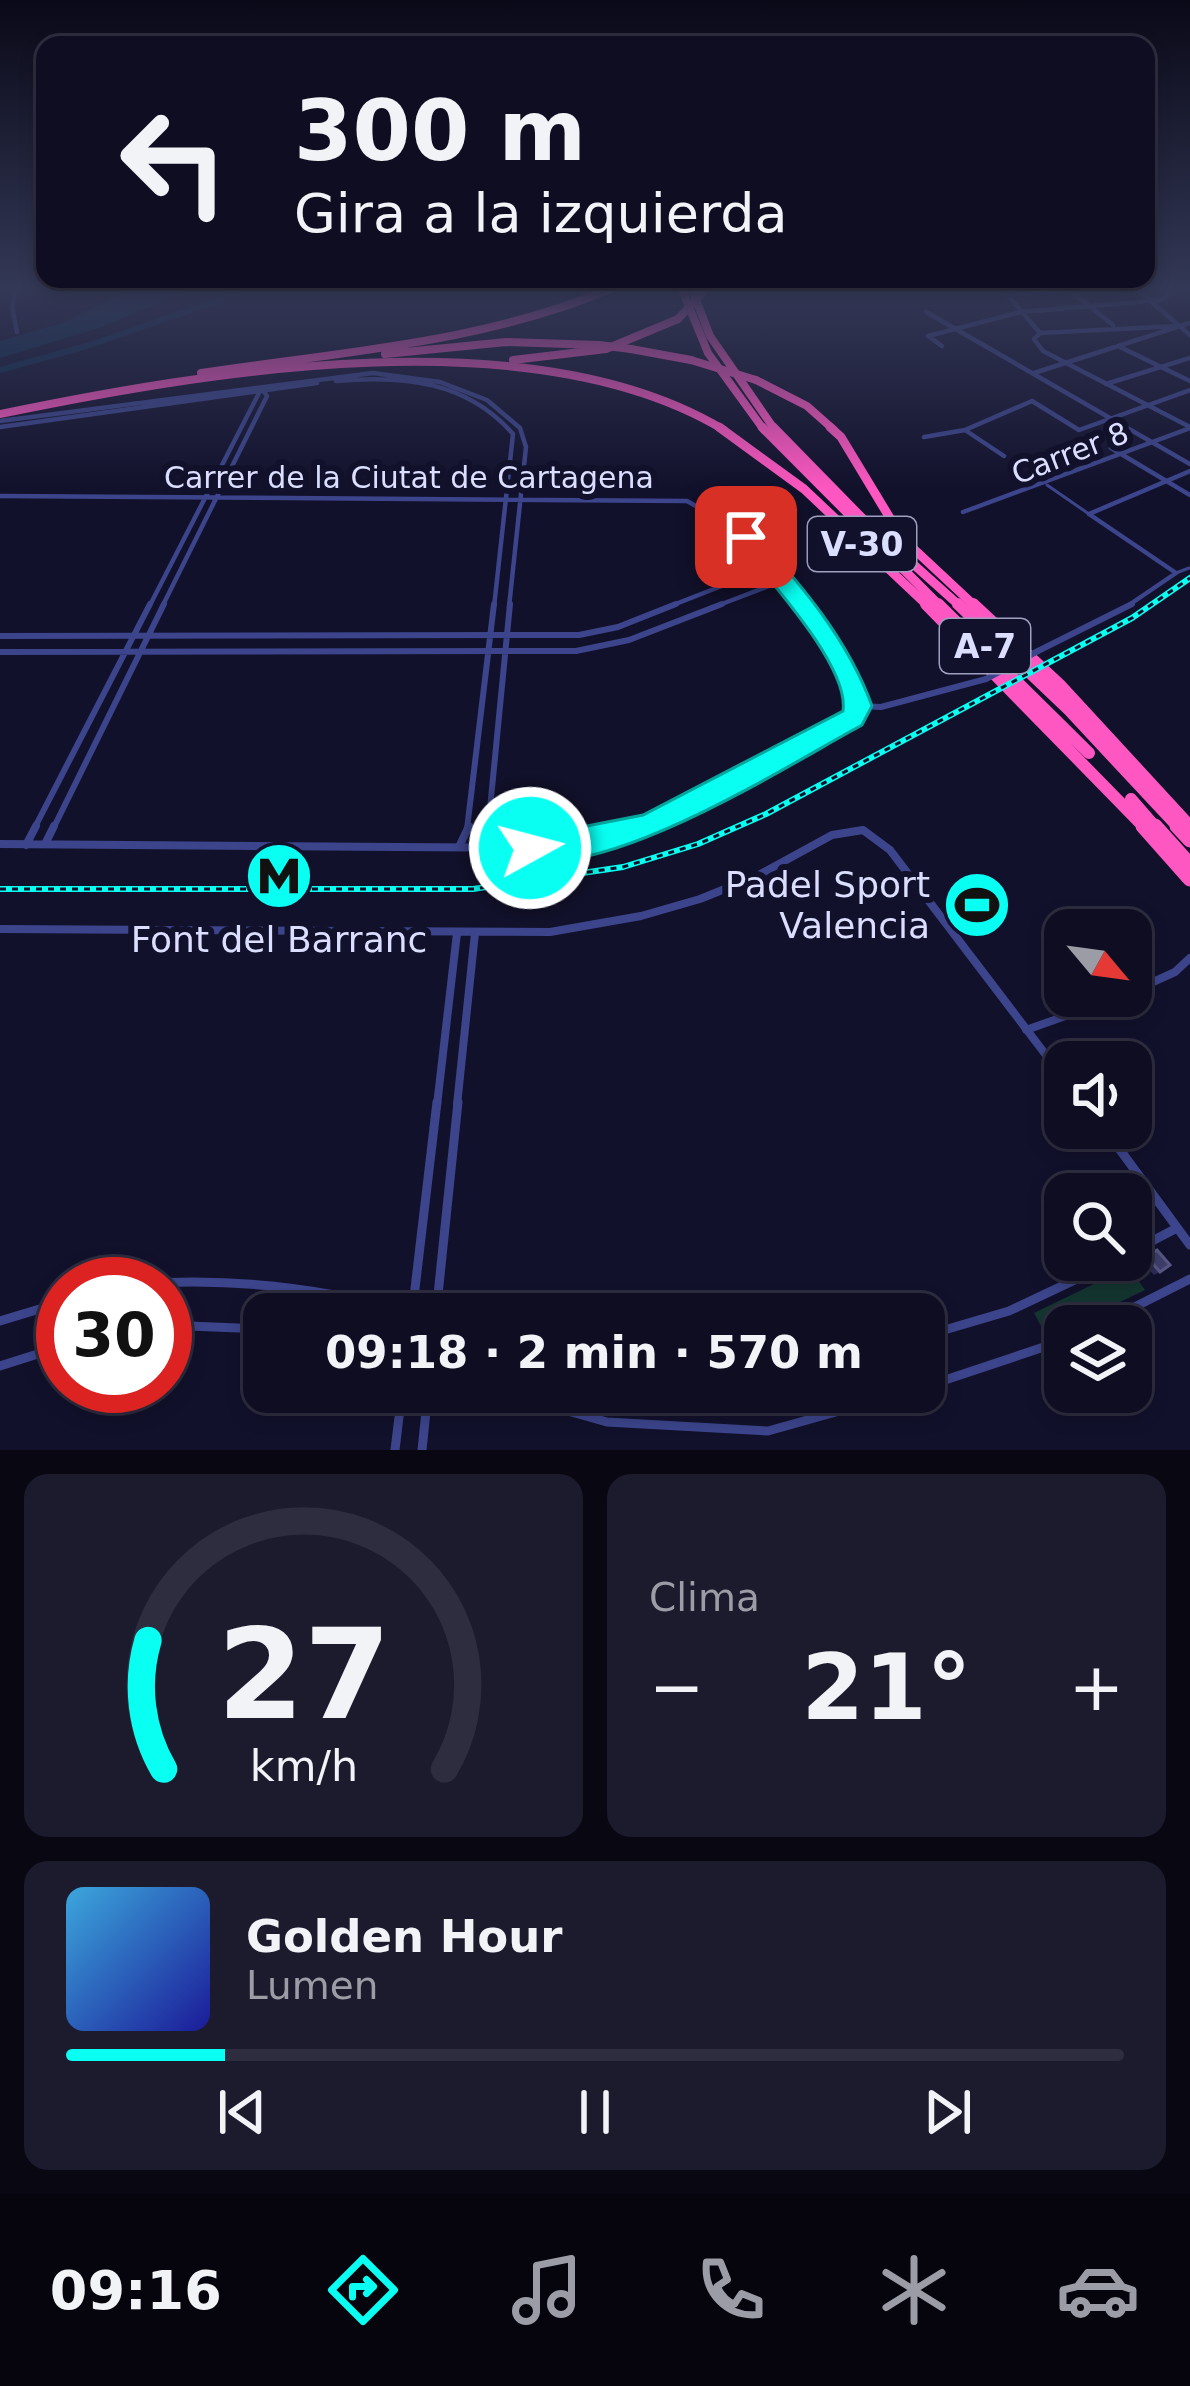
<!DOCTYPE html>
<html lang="es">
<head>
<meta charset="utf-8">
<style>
  :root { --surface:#0e0d21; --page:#1c1b2e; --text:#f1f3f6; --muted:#9b9ca5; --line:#2e2d3f; --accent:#08fff2 }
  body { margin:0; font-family:"DejaVu Sans",sans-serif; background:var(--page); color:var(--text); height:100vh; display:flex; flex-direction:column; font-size:45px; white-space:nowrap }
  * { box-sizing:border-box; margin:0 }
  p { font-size:39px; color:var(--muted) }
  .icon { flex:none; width:66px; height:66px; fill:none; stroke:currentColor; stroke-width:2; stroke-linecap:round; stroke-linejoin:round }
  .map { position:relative; height:1450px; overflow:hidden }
  .sheet { display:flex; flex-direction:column; gap:24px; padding:24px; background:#080712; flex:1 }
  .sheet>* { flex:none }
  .banner { position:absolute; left:36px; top:36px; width:1119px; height:252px; border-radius:24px; box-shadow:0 6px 18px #0003,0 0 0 3px var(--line); background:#0e0d21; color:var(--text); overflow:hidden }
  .needle { width:78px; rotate:119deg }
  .tools { position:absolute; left:1044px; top:909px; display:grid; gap:24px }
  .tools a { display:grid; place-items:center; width:108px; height:108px; border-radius:24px; background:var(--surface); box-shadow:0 6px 18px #0003,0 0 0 3px var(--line); font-size:60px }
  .speed { position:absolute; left:36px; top:1257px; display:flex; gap:24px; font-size:60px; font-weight:700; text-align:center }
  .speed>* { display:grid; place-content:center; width:156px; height:156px; border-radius:50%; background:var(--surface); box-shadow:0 6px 18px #0003,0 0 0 3px var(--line); line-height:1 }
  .speed .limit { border:18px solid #d22; background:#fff; color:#111 }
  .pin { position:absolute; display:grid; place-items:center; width:102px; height:102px; color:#fff; margin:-51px; border-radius:24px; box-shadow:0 6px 18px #0006 }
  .me { position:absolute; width:132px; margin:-66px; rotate:83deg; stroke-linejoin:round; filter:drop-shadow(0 0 9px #0008) }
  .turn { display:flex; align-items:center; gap:42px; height:252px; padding:0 60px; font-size:54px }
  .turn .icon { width:156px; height:156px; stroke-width:2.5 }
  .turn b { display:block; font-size:84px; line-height:102px }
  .big { font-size:90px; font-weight:700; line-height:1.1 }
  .sheet .widget { flex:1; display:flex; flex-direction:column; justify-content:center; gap:18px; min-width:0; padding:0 42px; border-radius:24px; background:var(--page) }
  .sheet .dial { align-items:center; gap:0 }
  .dial svg { height:312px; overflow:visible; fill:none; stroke:var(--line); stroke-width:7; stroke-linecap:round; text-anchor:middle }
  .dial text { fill:var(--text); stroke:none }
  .song { display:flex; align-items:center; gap:36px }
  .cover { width:144px; height:144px; border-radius:18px; background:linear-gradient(135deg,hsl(200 70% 55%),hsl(240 70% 35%)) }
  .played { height:12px; border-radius:6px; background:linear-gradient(90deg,var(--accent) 15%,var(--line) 15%) }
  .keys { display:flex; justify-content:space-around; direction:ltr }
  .heat { display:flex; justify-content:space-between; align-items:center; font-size:66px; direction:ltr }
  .sheet .tiles { flex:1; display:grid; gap:24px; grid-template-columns:1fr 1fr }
  .widget:last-child { grid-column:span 2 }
  .trip { position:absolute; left:243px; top:1293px; width:702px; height:120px; border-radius:24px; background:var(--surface); box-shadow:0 6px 18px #0003,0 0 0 3px var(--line); font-weight:700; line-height:120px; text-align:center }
  .menu { display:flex; height:192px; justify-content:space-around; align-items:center; background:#06050d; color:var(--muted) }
  .menu .icon { width:84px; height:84px }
  .menu .active { color:var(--accent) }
  .menu b { font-size:54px; color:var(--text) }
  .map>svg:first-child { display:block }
  .green { fill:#143630 }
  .water { fill:#0a2c4c }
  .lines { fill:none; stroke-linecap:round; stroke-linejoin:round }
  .canal { stroke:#0a2c4c; stroke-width:6 }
  .pedestrian { stroke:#3c458c; stroke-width:3 }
  .minor-far3 { stroke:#3c458c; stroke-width:4.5 }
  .minor-far2 { stroke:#3c458c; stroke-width:6 }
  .minor-far1 { stroke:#3c458c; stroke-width:8 }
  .minor { stroke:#3c458c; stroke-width:9 }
  .motorway-far3 { stroke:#ff57c1; stroke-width:8 }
  .motorway-far2 { stroke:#ff57c1; stroke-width:9 }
  .motorway-far1 { stroke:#ff57c1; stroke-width:12 }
  .motorway { stroke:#ff57c1; stroke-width:15 }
  .rail-casing { stroke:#08fff2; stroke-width:6 }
  .rail { stroke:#12112c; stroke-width:3; stroke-dasharray:6; stroke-linecap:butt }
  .minor-bridge { stroke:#3c458c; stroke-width:6 }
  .motorway-bridge { stroke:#ff57c1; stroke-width:8 }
  .wall { fill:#2c2b5a }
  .building { fill:#3f3e6c; stroke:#585783; stroke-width:3 }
  .route { fill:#08fff2; stroke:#05a69d; stroke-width:3 }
  .labels { text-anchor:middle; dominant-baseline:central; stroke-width:12; stroke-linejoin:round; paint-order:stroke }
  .far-street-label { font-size:30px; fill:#dcdeff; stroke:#12112c }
  .shield { fill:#12112c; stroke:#9fa0c0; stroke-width:3 }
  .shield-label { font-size:33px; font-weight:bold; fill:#dcdeff }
  .poi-label { font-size:36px; fill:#dcdeff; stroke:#12112c; text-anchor:end }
</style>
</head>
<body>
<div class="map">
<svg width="1190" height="1450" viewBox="0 0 1190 1450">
  <rect width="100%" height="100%" fill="#12112c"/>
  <path class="green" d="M1129,1267L1145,1290L1047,1337L1034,1313Z"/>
  <path class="water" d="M134,287H195L99,328L0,358V341L66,322Z"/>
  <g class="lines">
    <path class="canal" d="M0,370L87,346L217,301L241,287"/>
    <path class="pedestrian" d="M1047,485L1089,514
      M1176,573L1189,568"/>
    <path class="minor-far3" d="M16,287L12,307L17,332
      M1001,287L1040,333L1034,339L1043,351L1190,427
      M1134,287L1190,335
      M1072,292L1113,325
      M1008,295L1109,287
      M926,312L1190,464
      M1040,333L1179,326
      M942,346L928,336L1021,312L1160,300L1182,287
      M1118,346L1190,381
      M1034,373L1190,323
      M336,381C403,375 467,381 513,434L494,607
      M1106,384L1190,358
      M0,421L373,373L440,382L487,400L520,428L526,447L509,607
      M0,427L317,383
      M965,430L1004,456
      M924,437L965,430L1032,401L1079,430L1190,390
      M1111,448L1190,495
      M0,496L687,501L743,533L808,607
      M963,512L1190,428
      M1089,514L1190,471
      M1089,514L1176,573L1126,607
      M149,607L259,393
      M162,607L267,396L262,389
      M668,607L775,565
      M714,607L787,579"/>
    <path class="minor-far2" d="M806,604L832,646L859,706
      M0,636L579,635L618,627L676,604
      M1038,651L1132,604
      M0,652L576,651L629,640L722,604
      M859,706L881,707L986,679
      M34,829L150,604
      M53,829L164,604
      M467,829L494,604
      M488,829L510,604
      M636,829L838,728L859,706"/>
    <path class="minor-far1" d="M487,826L491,848
      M0,844L530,848L580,843L648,826
      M45,844L54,826
      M26,845L36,826
      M459,847L469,826
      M0,929L550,932L641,916L700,899L757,876L832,835L863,830L890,850L1065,1080
      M1131,992L1175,972L1190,958
      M1026,1030L1122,996
      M437,1105L457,933
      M457,1105L475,933"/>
    <path class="minor" d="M1104,1128L1190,1245
      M1131,1252L1177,1228
      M139,1284C235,1277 325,1288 417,1314
      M412,1314L437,1102
      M436,1314L458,1102
      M0,1321L63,1302
      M165,1325L264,1329
      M1097,1326L1190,1279
      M924,1336L1009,1311L1117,1260
      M0,1366L63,1346
      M924,1387L1065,1340
      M501,1392L607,1422L768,1431L907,1392
      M395,1450L402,1392
      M422,1450L428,1392"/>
    <path class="motorway-far3" d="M681,287L708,353L764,430
      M691,287L710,336L775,430
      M631,349L691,360
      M385,354L506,342L599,345
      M513,360L606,349L678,319
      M201,373C340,352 485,343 615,287
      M756,380L807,406L834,430
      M0,414C209,371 533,315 724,430"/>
    <path class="motorway-far2" d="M719,427L804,489L929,607
      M762,427L941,607
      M773,427L864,520L961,607
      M830,427L841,437L902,538L976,607"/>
    <path class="motorway-far1" d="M926,604L1146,829
      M938,604L1089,753
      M958,604L1069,710L1180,829
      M973,604L1061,686L1190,826
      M1131,799L1157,829"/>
    <path class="motorway" d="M1143,826L1190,879
      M1155,826L1190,865
      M1177,826L1190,840"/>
    <defs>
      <path id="rail" d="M0,889H473L623,867L698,844L766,814L1132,618L1190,578"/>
    </defs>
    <use href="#rail" class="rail-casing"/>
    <use href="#rail" class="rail"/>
    <path class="minor-bridge" d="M986,679L1038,651"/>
    <path class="motorway-bridge" d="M678,319L705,290
      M599,345L631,349
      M691,360L756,380"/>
  </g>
  <path class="wall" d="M1157,1250L1160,1272L1154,1275L1141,1260Z"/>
  <path class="building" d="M1157,1250L1170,1265L1160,1272L1147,1257Z"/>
  <linearGradient id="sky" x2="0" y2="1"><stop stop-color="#0a0918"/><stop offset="0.59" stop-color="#333856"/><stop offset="1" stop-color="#333856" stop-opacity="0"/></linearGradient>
  <rect width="1190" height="490" fill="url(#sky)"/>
  <path class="route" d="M746,530L754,532C801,585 848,639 872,706L862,725C788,765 601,885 520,857L515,848L520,839L643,815L843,711C850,665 763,574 735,537Z"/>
  <defs>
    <symbol id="metro-disc" viewBox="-11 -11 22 22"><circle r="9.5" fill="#08fff2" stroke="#12112c"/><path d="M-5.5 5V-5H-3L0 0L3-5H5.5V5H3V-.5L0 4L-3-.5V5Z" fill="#111"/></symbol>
    <symbol id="stadium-disc" viewBox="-11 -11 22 22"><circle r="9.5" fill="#08fff2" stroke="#12112c"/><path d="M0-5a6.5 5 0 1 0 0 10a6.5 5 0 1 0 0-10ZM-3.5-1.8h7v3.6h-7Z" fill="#111"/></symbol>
  </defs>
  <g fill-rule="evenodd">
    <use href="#metro-disc" x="241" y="838" width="76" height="76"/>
    <use href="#stadium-disc" x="939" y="867" width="76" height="76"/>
  </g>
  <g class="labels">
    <g class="far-street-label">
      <text transform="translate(1070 453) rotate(-21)">Carrer 8</text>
      <text x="409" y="477">Carrer de la Ciutat de Cartagena</text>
    </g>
    <g class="shield">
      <rect x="808" y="517" width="108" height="54" rx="9"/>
      <rect x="940" y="619" width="90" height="54" rx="9"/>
    </g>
    <g class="shield-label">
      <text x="862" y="544">V-30</text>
      <text x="985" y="646">A-7</text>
    </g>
    <g class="poi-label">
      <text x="930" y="884">Padel Sport<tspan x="930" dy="41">Valencia</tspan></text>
      <text x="279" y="939" text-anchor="middle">Font del Barranc</text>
    </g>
  </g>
</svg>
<div class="tools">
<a><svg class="needle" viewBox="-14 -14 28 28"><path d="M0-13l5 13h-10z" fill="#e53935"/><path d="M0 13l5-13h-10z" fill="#9b9ca5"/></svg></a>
<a><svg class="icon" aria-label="sound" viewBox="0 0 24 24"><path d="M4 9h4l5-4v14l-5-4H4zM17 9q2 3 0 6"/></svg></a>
<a><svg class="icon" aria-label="search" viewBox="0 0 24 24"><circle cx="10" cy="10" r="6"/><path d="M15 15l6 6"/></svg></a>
<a><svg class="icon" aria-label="layers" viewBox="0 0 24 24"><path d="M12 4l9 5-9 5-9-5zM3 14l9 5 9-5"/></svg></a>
</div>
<div class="speed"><div class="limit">30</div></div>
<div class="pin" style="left:746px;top:537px;background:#d93025"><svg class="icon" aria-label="arrive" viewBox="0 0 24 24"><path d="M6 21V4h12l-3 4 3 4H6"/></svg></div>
<svg class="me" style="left:530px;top:848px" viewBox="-20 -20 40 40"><circle r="17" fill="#08fff2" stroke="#fff" stroke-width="3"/><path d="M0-11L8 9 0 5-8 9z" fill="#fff"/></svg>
<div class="trip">09:18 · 2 min · 570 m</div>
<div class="banner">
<div class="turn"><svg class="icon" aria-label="left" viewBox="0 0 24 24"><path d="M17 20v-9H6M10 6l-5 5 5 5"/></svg><div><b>300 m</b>Gira a la izquierda</div></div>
</div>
</div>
<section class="sheet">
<div class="tiles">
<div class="widget dial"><svg viewBox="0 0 100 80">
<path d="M14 69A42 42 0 1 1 86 69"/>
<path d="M14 69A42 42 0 0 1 10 36" stroke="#08fff2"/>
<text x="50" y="56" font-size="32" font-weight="700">27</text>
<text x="50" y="72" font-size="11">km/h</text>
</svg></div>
<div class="widget"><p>Clima</p>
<div class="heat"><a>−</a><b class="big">21°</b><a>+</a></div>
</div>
<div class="widget">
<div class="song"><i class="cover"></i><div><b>Golden Hour</b><p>Lumen</p></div></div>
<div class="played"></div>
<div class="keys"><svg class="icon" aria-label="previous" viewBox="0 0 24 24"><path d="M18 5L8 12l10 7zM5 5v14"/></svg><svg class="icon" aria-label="pause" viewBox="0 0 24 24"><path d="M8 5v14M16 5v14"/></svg><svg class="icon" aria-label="next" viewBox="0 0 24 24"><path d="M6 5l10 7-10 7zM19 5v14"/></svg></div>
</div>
</div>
</section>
<nav class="menu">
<b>09:16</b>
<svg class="icon active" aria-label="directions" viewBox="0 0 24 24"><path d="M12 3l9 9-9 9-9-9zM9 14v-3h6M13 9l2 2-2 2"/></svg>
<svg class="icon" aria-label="music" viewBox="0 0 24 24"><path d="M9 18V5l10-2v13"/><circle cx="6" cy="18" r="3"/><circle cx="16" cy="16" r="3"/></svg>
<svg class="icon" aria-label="phone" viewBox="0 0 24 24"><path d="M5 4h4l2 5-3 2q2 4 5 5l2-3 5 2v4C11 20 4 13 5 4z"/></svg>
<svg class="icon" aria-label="climate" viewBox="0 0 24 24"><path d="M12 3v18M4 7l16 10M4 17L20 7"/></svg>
<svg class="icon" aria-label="car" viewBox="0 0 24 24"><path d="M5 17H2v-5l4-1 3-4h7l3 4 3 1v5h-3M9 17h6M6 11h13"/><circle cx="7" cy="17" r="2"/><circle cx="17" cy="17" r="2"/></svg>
</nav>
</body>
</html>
